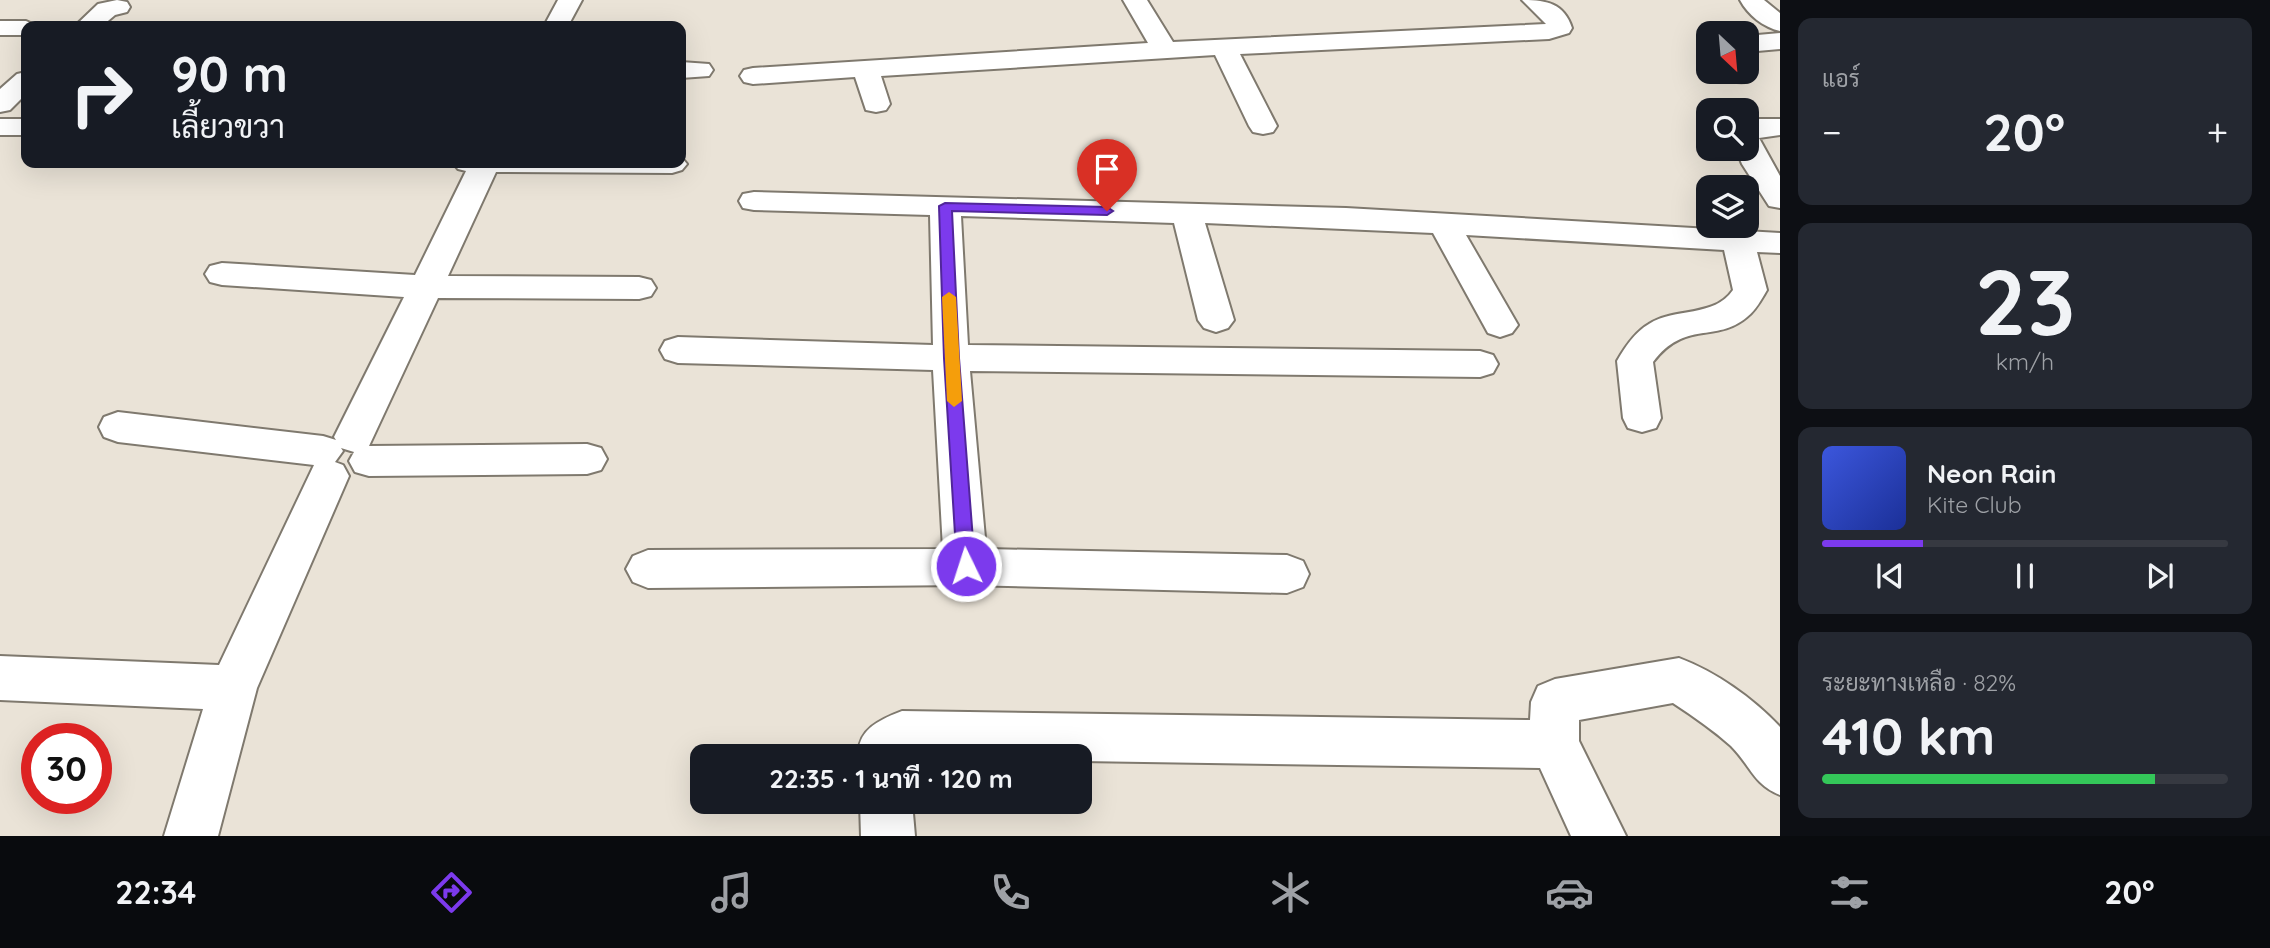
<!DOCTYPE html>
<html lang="th">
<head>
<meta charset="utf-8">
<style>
  :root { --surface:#171b24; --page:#242831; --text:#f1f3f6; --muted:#9ea1a6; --line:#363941; --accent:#7c3aed }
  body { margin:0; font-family:Quicksand,Sarabun,sans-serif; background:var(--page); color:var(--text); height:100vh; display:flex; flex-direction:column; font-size:26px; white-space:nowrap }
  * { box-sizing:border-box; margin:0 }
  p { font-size:23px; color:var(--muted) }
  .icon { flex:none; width:38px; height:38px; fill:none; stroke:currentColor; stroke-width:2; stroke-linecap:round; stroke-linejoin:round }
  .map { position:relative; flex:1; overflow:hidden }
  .side { display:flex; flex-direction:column; gap:18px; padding:18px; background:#0d0f14; width:490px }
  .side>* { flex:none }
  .top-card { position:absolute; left:21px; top:21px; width:665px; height:147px; border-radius:14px; box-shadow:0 7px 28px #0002; background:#171b24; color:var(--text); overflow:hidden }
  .needle { width:46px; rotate:154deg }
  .buttons { position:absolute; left:1696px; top:21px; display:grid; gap:14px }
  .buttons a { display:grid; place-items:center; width:63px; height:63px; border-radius:14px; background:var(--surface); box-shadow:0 7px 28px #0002; font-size:35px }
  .speed { position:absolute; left:21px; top:723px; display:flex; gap:14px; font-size:35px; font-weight:700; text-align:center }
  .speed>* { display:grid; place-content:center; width:91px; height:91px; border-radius:50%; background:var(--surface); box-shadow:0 7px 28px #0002; line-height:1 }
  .speed .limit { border:10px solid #d22; background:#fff; color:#111 }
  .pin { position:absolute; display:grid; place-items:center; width:60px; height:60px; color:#fff; margin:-72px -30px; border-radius:50% 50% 50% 0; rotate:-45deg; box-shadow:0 0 7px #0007 }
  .pin .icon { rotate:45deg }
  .me { position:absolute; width:77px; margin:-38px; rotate:356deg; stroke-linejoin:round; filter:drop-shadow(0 0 5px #0008) }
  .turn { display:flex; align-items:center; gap:24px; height:147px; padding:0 35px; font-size:32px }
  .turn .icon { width:91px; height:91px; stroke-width:2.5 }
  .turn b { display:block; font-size:49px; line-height:60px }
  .big { font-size:52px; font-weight:700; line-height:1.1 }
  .side .widget { flex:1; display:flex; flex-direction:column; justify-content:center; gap:10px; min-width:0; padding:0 24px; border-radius:14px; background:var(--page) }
  .side .dial { align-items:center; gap:0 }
  .dial b { font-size:91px; line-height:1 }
  .song { display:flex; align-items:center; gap:21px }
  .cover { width:84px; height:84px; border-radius:10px; background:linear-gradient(135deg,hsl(230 70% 55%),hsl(230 70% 35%)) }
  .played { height:7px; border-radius:4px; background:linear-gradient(90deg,var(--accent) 25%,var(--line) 25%) }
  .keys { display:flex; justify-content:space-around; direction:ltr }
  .heat { display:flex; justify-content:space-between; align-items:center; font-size:38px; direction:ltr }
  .charge { height:10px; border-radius:5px; background:linear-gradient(90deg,#34c759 82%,var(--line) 0) }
  .trip { position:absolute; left:690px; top:744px; width:402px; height:70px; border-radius:14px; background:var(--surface); box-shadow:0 7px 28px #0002; font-weight:700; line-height:70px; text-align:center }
  .tab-bar { display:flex; height:112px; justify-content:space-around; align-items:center; background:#090b0e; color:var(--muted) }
  .tab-bar .icon { width:49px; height:49px }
  .tab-bar .current { color:var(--accent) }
  .tab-bar b { font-size:32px; color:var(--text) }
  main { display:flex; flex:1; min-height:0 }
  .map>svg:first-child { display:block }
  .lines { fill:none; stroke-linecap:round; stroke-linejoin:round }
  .minor-casing { stroke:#7f796e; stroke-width:4 }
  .minor { fill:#fff; fill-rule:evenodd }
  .route { fill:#7c3aed; stroke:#51269a; stroke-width:2 }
  .slow { fill:#f59e0b }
</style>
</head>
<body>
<main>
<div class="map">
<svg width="1780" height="836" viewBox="0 0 1780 836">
  <rect width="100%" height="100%" fill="#eae3d7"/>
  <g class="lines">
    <defs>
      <path id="minor" d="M117,0L127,2L130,7L127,12L115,15L102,26H75L98,4Z
        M558,0H582L568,26H544Z
        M1123,0H1147L1173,42L1546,24L1522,0C1546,0 1564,3 1572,28L1569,33L1549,39L1240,54L1277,126L1273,132L1263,134L1253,132L1249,126L1215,55L881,76L890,104L886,110L876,112L866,110L855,77L753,84L744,82L740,76L744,70L753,68L1148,43Z
        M1740,0H1764L1780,13V31C1763,27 1748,15 1740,0Z
        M0,21H26L37,26H26V35H0Z
        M1780,33V49L1746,52V36Z
        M681,62L709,64L713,70L709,76L681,78Z
        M1746,67L1754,75L1750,81C1739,84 1730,82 1723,72H1746Z
        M26,72V94L10,110L0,112V89L17,74Z
        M0,119H26V135H0Z
        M1754,119H1780V135L1759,138L1780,176V208L1769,206L1742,164L1736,149H1746V120Z
        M681,157L687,164L682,170L672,173L496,172L448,276L639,277L651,280L656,288L651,296L639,299L438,298L369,446L587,444L601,448L607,459L601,470L587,474L369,476L355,472L349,461L354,452L341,448L343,451L335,462L343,465L349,476L257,688L218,836H164L203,709L0,700V656L219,665L314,465L118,442L104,437L99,427L104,417L118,412L323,436L336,440L334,437L404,297L222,285L210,282L205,274L210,266L222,263L415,275L466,171L458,169L453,163H681Z
        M754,192L1346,208L1780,233V253L1757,252L1767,290C1761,300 1756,310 1747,317C1715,344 1686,319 1653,362L1661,418L1656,428L1642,432L1628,428L1623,418L1617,361C1625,347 1635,332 1649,324C1675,307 1714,318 1733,290L1724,250L1466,235L1518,325L1512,333L1500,337L1488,333L1433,233L1205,223L1234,320L1228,328L1216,332L1204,328L1198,320L1174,223L961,216L968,345L1480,351L1493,355L1498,364L1493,373L1480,377L970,371L986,549L1287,555L1303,561L1309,574L1303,587L1287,593L966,585L648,588L633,582L626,569L633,556L648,550L943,549L933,370L678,363L665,359L660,350L665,341L678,337L933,345L930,215L754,210L743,208L739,201L743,194Z
        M1679,658C1716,672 1753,698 1780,727V795C1753,784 1751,766 1731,746C1713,730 1693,716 1673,703L1579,720V741L1626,836H1571L1540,768L1080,761V756H859C856,730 881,719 902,711L1530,720L1531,702L1538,686L1555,679Z
        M860,802H912L915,836H861Z"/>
    </defs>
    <use href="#minor" class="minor-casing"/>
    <use href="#minor" class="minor"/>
  </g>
  <path class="route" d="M945,203L1107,207L1113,211L1107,215L952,211L959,358L975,566L972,572L966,574L959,572L957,566L944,358L939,206Z"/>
  <path class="slow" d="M949,292L956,297L962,401L954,407L947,401L942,297Z"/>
</svg>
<div class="buttons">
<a><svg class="needle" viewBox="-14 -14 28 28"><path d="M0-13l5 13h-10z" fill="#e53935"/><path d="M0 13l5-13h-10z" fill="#9ea1a6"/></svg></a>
<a><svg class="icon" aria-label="search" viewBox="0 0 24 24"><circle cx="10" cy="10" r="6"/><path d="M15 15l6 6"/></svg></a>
<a><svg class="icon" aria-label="layers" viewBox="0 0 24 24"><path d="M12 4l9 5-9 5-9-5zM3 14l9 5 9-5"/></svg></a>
</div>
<div class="speed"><div class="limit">30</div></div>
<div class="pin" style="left:1107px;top:211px;background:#d93025"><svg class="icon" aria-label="arrive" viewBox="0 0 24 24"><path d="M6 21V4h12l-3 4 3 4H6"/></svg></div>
<svg class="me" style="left:966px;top:566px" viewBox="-20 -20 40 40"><circle r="17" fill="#7c3aed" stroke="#fff" stroke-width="3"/><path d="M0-11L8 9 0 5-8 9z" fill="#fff"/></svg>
<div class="trip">22:35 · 1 นาที · 120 m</div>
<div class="top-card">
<div class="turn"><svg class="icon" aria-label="right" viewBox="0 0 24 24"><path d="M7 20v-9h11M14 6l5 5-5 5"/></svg><div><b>90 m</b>เลี้ยวขวา</div></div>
</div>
</div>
<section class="side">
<div class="widget"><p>แอร์</p>
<div class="heat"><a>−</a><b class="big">20°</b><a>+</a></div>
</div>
<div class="widget dial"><b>23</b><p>km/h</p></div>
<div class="widget">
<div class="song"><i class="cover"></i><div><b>Neon Rain</b><p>Kite Club</p></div></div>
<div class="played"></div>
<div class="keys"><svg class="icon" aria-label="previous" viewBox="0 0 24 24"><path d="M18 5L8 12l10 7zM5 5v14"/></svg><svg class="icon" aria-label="pause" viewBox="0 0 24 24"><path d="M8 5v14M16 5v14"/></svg><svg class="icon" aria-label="next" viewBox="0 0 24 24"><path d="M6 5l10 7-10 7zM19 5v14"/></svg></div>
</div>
<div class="widget"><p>ระยะทางเหลือ · 82%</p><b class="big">410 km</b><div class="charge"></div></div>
</section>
</main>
<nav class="tab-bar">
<b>22:34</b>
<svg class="icon current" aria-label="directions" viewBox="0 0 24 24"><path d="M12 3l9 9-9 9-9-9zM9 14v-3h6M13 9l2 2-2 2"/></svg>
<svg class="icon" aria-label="music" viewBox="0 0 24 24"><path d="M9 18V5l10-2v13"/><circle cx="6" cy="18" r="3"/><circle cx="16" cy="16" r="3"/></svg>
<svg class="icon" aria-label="phone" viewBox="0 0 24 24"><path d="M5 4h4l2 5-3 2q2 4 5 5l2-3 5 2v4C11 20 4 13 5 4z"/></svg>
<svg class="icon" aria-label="climate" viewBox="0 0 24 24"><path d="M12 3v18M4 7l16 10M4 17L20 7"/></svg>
<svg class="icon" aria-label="car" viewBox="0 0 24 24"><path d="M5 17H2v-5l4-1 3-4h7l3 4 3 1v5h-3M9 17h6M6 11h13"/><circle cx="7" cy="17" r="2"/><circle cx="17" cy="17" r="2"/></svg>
<svg class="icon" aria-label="filters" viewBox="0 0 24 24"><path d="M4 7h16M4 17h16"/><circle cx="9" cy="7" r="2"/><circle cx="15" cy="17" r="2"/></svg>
<b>20°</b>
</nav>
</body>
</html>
